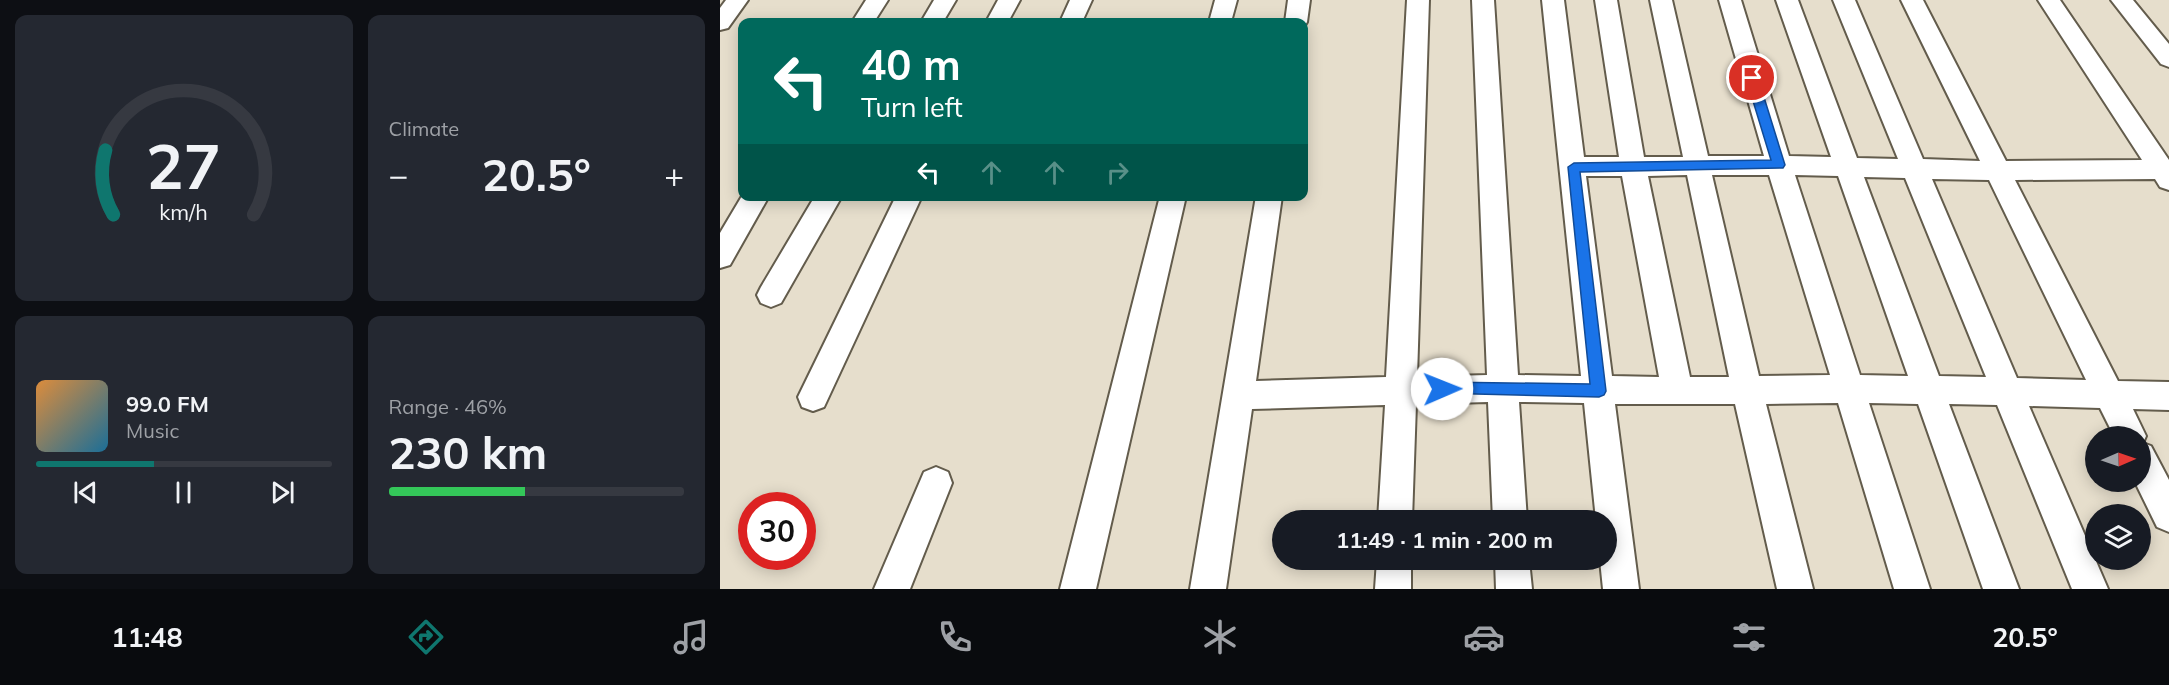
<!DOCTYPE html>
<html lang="en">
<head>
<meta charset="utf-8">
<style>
  :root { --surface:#171b24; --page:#242831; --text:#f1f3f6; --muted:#9ea1a6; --line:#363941; --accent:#0f766e }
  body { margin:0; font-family:Mulish,sans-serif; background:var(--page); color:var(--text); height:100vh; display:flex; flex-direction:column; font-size:22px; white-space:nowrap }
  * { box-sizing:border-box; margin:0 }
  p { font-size:20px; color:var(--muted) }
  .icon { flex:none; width:33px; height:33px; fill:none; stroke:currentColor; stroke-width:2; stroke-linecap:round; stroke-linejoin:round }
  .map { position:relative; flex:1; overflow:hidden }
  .side { display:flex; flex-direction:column; gap:15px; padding:15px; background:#0d0f14; width:720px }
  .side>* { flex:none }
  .hud { position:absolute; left:18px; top:18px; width:570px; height:183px; border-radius:12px; box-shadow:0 3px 15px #0003; background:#00695c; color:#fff; overflow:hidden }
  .needle { width:39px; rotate:88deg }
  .buttons { position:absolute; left:1365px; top:426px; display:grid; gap:12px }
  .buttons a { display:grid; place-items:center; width:66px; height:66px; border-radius:50%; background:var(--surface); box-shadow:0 3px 15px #0003; font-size:30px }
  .speed { position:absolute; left:18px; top:492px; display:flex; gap:12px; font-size:30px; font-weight:700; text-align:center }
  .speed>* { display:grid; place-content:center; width:78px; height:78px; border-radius:50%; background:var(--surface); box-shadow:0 3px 15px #0003; line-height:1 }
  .speed .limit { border:9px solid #d22; background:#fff; color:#111 }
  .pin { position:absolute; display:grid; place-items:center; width:51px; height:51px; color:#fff; margin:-26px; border:3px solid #fff; border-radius:50%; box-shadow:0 2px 6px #0007 }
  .me { position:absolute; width:66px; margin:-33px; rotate:89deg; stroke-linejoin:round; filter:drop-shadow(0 0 4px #0008) }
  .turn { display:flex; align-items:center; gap:21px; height:126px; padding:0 24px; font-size:27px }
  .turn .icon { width:78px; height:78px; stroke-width:2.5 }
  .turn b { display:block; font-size:42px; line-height:51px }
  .lanes { display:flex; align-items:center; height:57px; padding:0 24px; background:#0003; justify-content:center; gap:30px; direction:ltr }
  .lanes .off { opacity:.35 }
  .big { font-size:45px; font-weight:700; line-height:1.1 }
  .side .tile { flex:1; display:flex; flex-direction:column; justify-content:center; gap:9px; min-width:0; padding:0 21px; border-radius:12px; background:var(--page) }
  .side .dial { align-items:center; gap:0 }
  .dial svg { height:156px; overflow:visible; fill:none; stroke:var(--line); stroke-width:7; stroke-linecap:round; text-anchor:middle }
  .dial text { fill:var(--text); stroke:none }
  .song { display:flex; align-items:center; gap:18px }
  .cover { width:72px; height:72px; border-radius:9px; background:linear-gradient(135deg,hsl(30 70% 55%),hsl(200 70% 35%)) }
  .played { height:6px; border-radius:3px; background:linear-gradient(90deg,var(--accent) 40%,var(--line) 40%) }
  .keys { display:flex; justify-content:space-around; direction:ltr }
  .heat { display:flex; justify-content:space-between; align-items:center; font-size:33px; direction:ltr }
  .charge { height:9px; border-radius:4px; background:linear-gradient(90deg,#34c759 46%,var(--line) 0) }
  .side .tiles { flex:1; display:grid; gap:15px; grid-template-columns:repeat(2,1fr) }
  .trip { position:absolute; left:552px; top:510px; width:345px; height:60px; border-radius:30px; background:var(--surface); box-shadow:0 3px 15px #0003; font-weight:700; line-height:60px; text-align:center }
  .tabs { display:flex; height:96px; justify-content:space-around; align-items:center; background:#090b0e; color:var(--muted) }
  .tabs .icon { width:42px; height:42px }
  .tabs .active { color:var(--accent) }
  .tabs b { font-size:27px; color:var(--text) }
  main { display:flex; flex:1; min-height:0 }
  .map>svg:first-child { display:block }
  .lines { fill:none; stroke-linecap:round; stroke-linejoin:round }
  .minor-casing { stroke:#635c4c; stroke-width:4 }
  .minor { fill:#fff; fill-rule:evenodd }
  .route { fill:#1a73e8; stroke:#114b97; stroke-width:1.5 }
</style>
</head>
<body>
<main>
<section class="side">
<div class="tiles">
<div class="tile dial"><svg viewBox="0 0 100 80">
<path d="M14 69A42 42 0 1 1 86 69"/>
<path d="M14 69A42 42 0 0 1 10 36" stroke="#0f766e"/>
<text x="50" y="56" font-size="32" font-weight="700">27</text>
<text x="50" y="72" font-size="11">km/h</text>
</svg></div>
<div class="tile"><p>Climate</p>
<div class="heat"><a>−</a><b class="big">20.5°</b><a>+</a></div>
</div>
<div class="tile">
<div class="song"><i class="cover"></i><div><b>99.0 FM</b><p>Music</p></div></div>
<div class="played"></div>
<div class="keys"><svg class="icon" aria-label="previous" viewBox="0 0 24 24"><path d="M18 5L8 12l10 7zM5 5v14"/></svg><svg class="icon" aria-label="pause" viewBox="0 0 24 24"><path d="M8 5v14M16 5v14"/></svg><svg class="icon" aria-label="next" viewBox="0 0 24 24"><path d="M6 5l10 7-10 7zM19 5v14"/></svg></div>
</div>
<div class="tile"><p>Range · 46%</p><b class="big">230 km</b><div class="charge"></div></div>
</div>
</section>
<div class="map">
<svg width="1449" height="589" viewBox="0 0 1449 589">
  <rect width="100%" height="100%" fill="#e6decc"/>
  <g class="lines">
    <defs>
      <path id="minor" d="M6,0H28L8,28L0,30V8Z
        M146,0H168L154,22H132Z
        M214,0H236L223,22H201Z
        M278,0H300L288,22H266Z
        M350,0H372L362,22H340Z
        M495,0H517L511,22H489Z
        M568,0H590L587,22L584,27V22H565Z
        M687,0H709L697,377L767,375L752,0H774L798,375L861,376L822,0H844L864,157H899L875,0H897L924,157H963L930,0H952L988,156H1044L999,0H1021L1069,156L1111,157L1056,0H1078L1137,158L1178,159L1113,0H1135L1203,159L1260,161L1181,0H1203L1286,161L1422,160L1318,0H1340L1449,160V190L1440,187L1435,179L1295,180L1398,381L1449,382V410L1413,409L1426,436L1423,443L1431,446L1449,480V532L1437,527L1415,482H1420V436H1394L1380,408L1309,406L1388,589H1352L1277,405L1229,404L1299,589H1263L1198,404L1149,403L1210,589H1174L1118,403L1046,404L1093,589H1057L1015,404H895L919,589H883L880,560H886V520H876L864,403L799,402L807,520H773L768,402L696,404L692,520H658L665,405L532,409L506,589H470L536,196H562L536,381L666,377ZM967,175L1009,377H970L928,176ZM992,175H1049L1110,375L1039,376ZM1075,175L1118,176L1188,376L1140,375ZM866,176H902L939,377L892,376ZM1144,177L1185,178L1266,377L1219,376ZM1212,179L1269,180L1366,380L1297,378Z
        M1391,0H1413L1449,44V67L1441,64Z
        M22,196H49L10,265L0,268V233Z
        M95,196H122L61,303L51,307L41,303L37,295L41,287Z
        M176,196H202L104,407L93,411L82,407L78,397Z
        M440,196H466L376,589H340Z
        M216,467L228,472L232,483L190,589H154L204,472Z
        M657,560H691V589H655Z
        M775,560H809L812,589H776Z"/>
    </defs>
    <use href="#minor" class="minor-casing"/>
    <use href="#minor" class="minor"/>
  </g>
  <path class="route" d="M1032,74L1038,78L1065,165L1063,168L860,172L886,391L884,395L879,397L716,393L714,389L716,384L722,382L870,384L848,167L854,163L1051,160L1026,78Z"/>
</svg>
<div class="buttons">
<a><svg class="needle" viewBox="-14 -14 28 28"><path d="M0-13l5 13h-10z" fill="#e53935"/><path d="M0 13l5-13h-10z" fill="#9ea1a6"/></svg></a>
<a><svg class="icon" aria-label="layers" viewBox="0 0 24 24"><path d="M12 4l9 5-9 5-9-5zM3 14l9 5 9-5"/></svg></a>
</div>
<div class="speed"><div class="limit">30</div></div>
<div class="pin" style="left:1032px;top:78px;background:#d93025"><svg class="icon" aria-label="arrive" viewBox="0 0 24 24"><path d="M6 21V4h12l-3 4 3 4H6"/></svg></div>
<svg class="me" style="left:722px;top:389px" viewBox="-20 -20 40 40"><circle r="19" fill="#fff"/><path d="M0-13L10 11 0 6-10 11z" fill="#1a73e8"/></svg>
<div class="trip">11:49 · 1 min · 200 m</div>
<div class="hud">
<div class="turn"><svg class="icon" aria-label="left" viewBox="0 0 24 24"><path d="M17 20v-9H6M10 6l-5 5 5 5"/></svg><div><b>40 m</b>Turn left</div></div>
<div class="lanes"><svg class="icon" aria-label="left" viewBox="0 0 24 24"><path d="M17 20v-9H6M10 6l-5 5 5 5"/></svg><svg class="icon off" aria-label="ahead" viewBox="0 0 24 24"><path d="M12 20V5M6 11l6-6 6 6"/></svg><svg class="icon off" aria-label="ahead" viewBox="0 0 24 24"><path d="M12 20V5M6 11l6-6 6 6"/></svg><svg class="icon off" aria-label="right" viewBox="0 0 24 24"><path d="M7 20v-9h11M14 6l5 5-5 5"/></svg></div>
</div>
</div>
</main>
<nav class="tabs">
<b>11:48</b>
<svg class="icon active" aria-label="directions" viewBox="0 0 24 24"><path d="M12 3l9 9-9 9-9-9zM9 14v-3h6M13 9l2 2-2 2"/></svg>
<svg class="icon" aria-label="music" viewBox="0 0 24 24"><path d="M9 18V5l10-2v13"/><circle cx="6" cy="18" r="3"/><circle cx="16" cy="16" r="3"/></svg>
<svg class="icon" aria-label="phone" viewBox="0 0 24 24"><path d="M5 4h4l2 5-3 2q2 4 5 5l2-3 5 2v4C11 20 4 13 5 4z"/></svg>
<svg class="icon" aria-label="climate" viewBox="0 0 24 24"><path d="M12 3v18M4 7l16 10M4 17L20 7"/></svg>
<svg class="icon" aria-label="car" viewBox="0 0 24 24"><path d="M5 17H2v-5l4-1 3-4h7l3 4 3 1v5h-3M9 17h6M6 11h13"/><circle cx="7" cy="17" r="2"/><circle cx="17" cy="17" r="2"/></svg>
<svg class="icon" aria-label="filters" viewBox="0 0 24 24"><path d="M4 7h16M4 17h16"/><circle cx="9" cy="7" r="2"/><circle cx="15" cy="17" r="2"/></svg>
<b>20.5°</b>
</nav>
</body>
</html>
